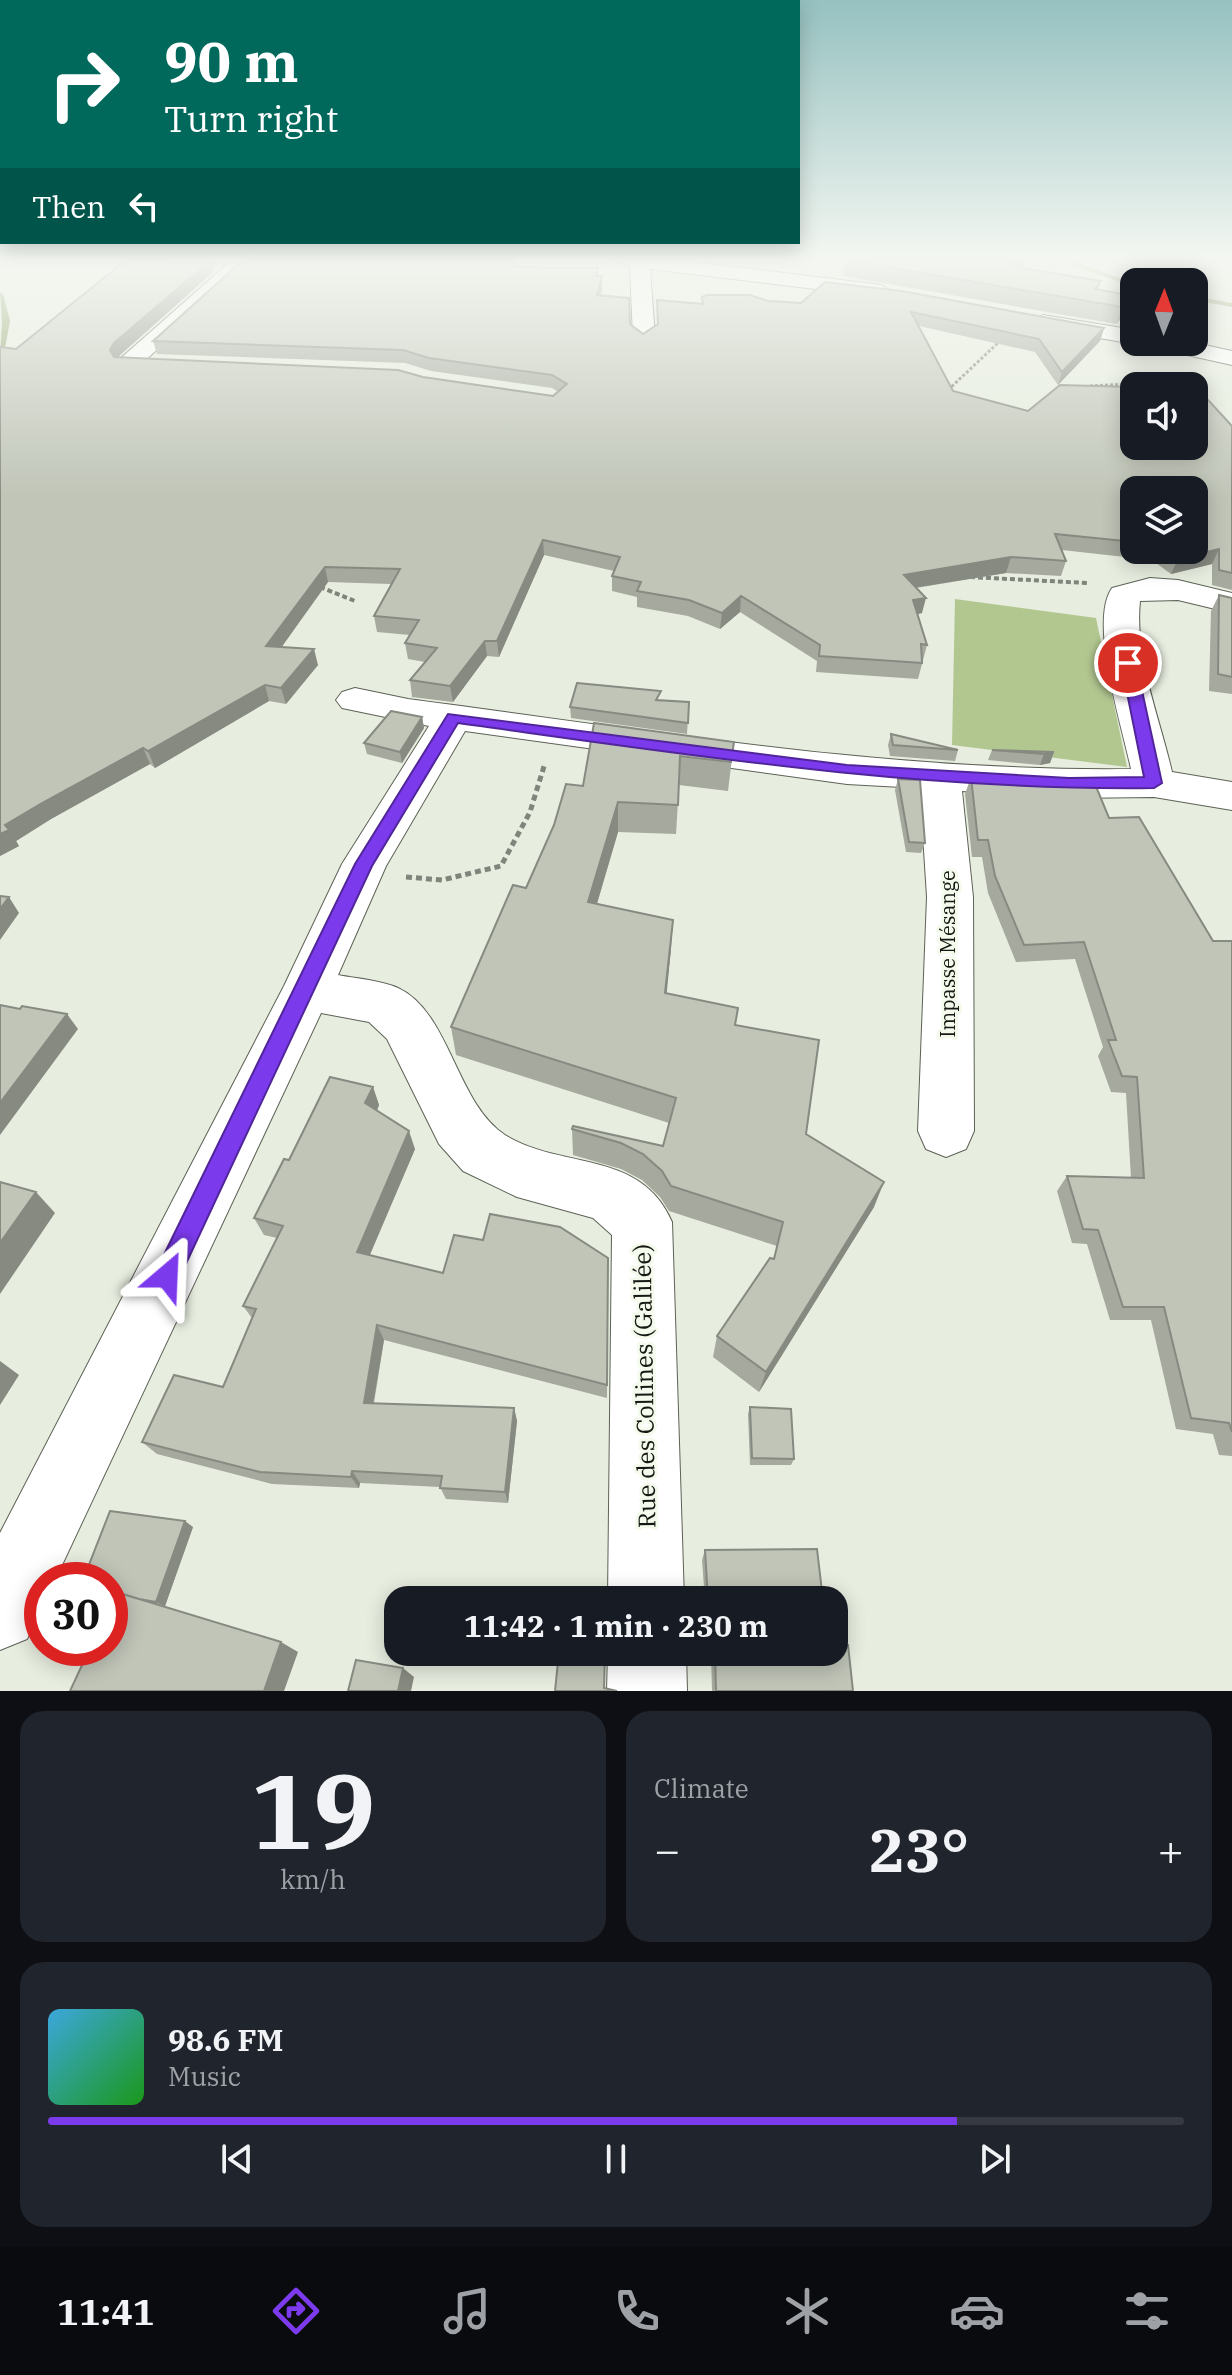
<!DOCTYPE html>
<html lang="en">
<head>
<meta charset="utf-8">
<style>
  :root { --surface:#171b24; --page:#20242c; --text:#f1f3f6; --muted:#9ea1a6; --line:#363941; --accent:#7c3aed }
  body { margin:0; font-family:"IBM Plex Serif",serif; background:var(--page); color:var(--text); height:100vh; display:flex; flex-direction:column; font-size:30px; white-space:nowrap }
  * { box-sizing:border-box; margin:0 }
  p { font-size:26px; color:var(--muted) }
  .icon { flex:none; width:44px; height:44px; fill:none; stroke:currentColor; stroke-width:2; stroke-linecap:round; stroke-linejoin:round }
  .map { position:relative; height:1691px; overflow:hidden }
  .details { display:flex; flex-direction:column; gap:20px; padding:20px; background:#0d0f14; flex:1 }
  .details>* { flex:none }
  .top-card { position:absolute; left:0px; top:0px; width:800px; height:244px; box-shadow:0 4px 20px #0003; background:#00695c; color:#fff; overflow:hidden }
  .needle { width:52px; rotate:1deg }
  .controls { position:absolute; left:1120px; top:268px; display:grid; gap:16px }
  .controls a { display:grid; place-items:center; width:88px; height:88px; border-radius:16px; background:var(--surface); box-shadow:0 4px 20px #0003; font-size:40px }
  .speed { position:absolute; left:24px; top:1562px; display:flex; gap:16px; font-size:40px; font-weight:700; text-align:center }
  .speed>* { display:grid; place-content:center; width:104px; height:104px; border-radius:50%; background:var(--surface); box-shadow:0 4px 20px #0003; line-height:1 }
  .speed .limit { border:12px solid #d22; background:#fff; color:#111 }
  .pin { position:absolute; display:grid; place-items:center; width:68px; height:68px; color:#fff; margin:-34px; border:4px solid #fff; border-radius:50%; box-shadow:0 2px 8px #0007 }
  .me { position:absolute; width:88px; margin:-44px; rotate:26deg; stroke-linejoin:round; filter:drop-shadow(0 0 6px #0008) }
  .turn { display:flex; align-items:center; gap:28px; height:168px; padding:0 32px; font-size:36px }
  .turn .icon { width:104px; height:104px; stroke-width:2.5 }
  .turn b { display:block; font-size:56px; line-height:68px }
  .then { display:flex; align-items:center; height:76px; padding:0 32px; background:#0003; gap:16px; font-size:30px }
  .big { font-size:60px; font-weight:800; line-height:1.1 }
  .details .card { flex:1; display:flex; flex-direction:column; justify-content:center; gap:12px; min-width:0; padding:0 28px; border-radius:24px; background:var(--page) }
  .details .dial { align-items:center; gap:0 }
  .dial b { font-size:104px; line-height:1 }
  .song { display:flex; align-items:center; gap:24px }
  .cover { width:96px; height:96px; border-radius:12px; background:linear-gradient(135deg,hsl(200 70% 55%),hsl(120 70% 35%)) }
  .played { height:8px; border-radius:4px; background:linear-gradient(90deg,var(--accent) 80%,var(--line) 80%) }
  .keys { display:flex; justify-content:space-around; direction:ltr }
  .heat { display:flex; justify-content:space-between; align-items:center; font-size:44px; direction:ltr }
  .details .tiles { flex:1; display:grid; gap:20px; grid-template-columns:1fr 1fr }
  .card:last-child { grid-column:span 2 }
  .trip { position:absolute; left:384px; top:1586px; width:464px; height:80px; border-radius:24px; background:var(--surface); box-shadow:0 4px 20px #0003; font-weight:800; line-height:80px; text-align:center }
  .tabs { display:flex; height:128px; justify-content:space-around; align-items:center; background:#090b0e; color:var(--muted) }
  .tabs .icon { width:56px; height:56px }
  .tabs .active { color:var(--accent) }
  .tabs b { font-size:36px; color:var(--text) }
  .map>svg:first-child { display:block }
  .green { fill:#b2c790 }
  .lines { fill:none; stroke-linecap:round; stroke-linejoin:round }
  .stream { fill:#879c61; fill-rule:evenodd }
  .minor-casing { stroke:#5d6256; stroke-width:2 }
  .path-far2 { stroke:#80847b; stroke-width:3; stroke-dasharray:3 2; stroke-linecap:butt }
  .path-far1 { stroke:#80847b; stroke-width:4; stroke-dasharray:5 3; stroke-linecap:butt }
  .path { stroke:#80847b; stroke-width:5; stroke-dasharray:6 4; stroke-linecap:butt }
  .minor { fill:#fff; fill-rule:evenodd }
  .wall { fill:#a5a99e; fill-rule:evenodd }
  .shaded-wall { fill:#868a81 }
  .building { fill:#c0c5b8; stroke:#868a81; stroke-width:2 }
  .route { fill:#7c3aed; stroke:#51269a; stroke-width:2 }
  .labels { text-anchor:middle; dominant-baseline:central; stroke-width:6; stroke-linejoin:round; paint-order:stroke }
  .street-label { font-size:20px; fill:#161813; stroke:#f4faec }
  .near-street-label { font-size:24px; fill:#161813; stroke:#f4faec }
</style>
</head>
<body>
<div class="map">
<svg width="1232" height="1691" viewBox="0 0 1232 1691">
  <rect width="100%" height="100%" fill="#e7eddf"/>
  <path class="green" d="M955,599L1096,618L1127,767L952,745Z"/>
  <g class="lines">
    <path class="stream" d="M1059,260H1069L1134,283V287Z
      M0,292L3,294L10,321L4,354L0,356L2,321Z
      M1194,296L1232,303V307L1194,300Z"/>
    <defs>
      <path id="minor" d="M232,260H254L137,368H121L117,363L121,358Z
        M615,260H678L881,285L891,291L881,297L650,269L655,337L644,344L633,337L630,267Z
        M1043,315L1134,330V342H1141L1134,344L1035,327L1032,322Z
        M1147,342H1191L1232,351V365L1151,347Z
        M1150,578L1178,580L1232,593V613L1178,600L1140,601C1134,657 1160,718 1172,772L1232,782V810L1154,797L1069,798L962,791L973,897L974,1131L966,1149L946,1157L926,1149L918,1131L927,897L920,788L847,784L465,731L386,866L338,975C358,979 380,980 398,988C450,1012 456,1103 505,1135C561,1170 641,1149 672,1222L684,1600H608L612,1235L593,1218L517,1197L463,1171L439,1144L387,1039L369,1022L321,1013L55,1580H42V1607L27,1639L0,1650V1533L284,986L342,864L429,726L342,708L336,700L342,692L355,688L408,699C647,730 888,772 1131,769C1123,729 1088,622 1112,588Z
        M608,1652H686L687,1691H607Z"/>
    </defs>
    <use href="#minor" class="minor-casing"/>
    <path class="path-far2" d="M1090,386L1184,381
      M948,390L1001,340"/>
    <path class="path-far1" d="M970,577L1088,583
      M320,587L355,601"/>
    <path class="path" d="M406,877L442,880L501,866L530,812L545,763"/>
    <use href="#minor" class="minor"/>
  </g>
  <path class="wall" d="M126,260H221L212,268L213,272L118,357L423,377L553,396L558,392L552,388L431,371L405,363L157,354L153,341L514,260L515,267L598,268V276H602V288L600,295L630,324L643,334L657,325V300L702,304V297L768,301L1104,328L1100,341L1058,385L1035,352L919,326L953,391L1028,411L1232,426V590L1212,585V564L1171,574L1152,560L1062,550L1066,561L1061,576L1006,573L916,588L922,613L918,614L927,645L918,679L816,672L817,661L740,612L720,629L688,616L637,607V597L612,591V576L614,571L544,555L499,657L487,656L453,702L412,697L410,680L425,662L408,659L405,643L410,635L377,632L374,616L391,584L328,582L281,647L318,665L286,704L269,701L155,768L150,764L51,819L16,841L19,846L0,856V347L16,349ZM1134,490L1194,550H1134Z
    M845,260H1027L1020,268L1101,281L1098,290L1133,296L1127,312L1116,324L843,276Z
    M1219,595L1232,598V694L1209,691L1211,611Z
    M661,700L689,702L687,734L571,718L570,707Z
    M422,717L424,728L402,763L367,754L364,743Z
    M594,723L734,742L728,791L679,785L676,834L618,832L597,904L671,949L666,993L736,1025L806,1134L874,1207L759,1392L713,1357L717,1336L774,1259L777,1246L669,1211L660,1197L642,1180L621,1169L573,1155L572,1129L663,1146L669,1123L456,1055L451,1027L526,888L583,786Z
    M891,734L958,750L955,761L890,756L888,745Z
    M992,750L1054,752L1050,763L1040,765L988,760Z
    M971,777L1109,818L1213,941H1232V1456L1219,1455L1213,1434L1176,1429L1151,1320H1110L1087,1244L1072,1243L1057,1191L1067,1176L1131,1178L1126,1093L1111,1092L1098,1056L1103,1047L1075,959L1016,962L988,893L982,857H972L965,794Z
    M898,779L925,843L921,853L906,852L895,790Z
    M373,1087L379,1105L377,1111L415,1149L370,1255L443,1273L483,1240L608,1258L607,1398L384,1340L374,1403L514,1408L517,1421L508,1503L446,1499L440,1487L360,1483L359,1488L272,1484L157,1454L142,1442L223,1387L252,1318L243,1306L277,1238L264,1235L254,1218L289,1160Z
    M750,1407L794,1459L791,1465H750L748,1414Z
    M193,1527L165,1606L158,1605L298,1652L110,1598V1580Z
    M705,1550L823,1600H705L702,1560Z
    M711,1652H834L853,1691H712Z"/>
  <path class="shaded-wall" d="M206,260H221L212,268L213,272L119,356L114,363L110,350L114,343Z
    M1017,260H1027L1008,281L1012,266Z
    M602,276V288L598,307L597,295Z
    M1133,296L1127,312L1116,324L1122,307Z
    M1104,328L1100,341L1058,385L1062,372Z
    M543,540L544,555L499,657L497,641Z
    M1219,549L1212,564L1171,574L1178,559Z
    M1011,557L1006,573L900,590L904,575Z
    M325,567L328,582L271,662L266,646Z
    M741,596L740,612L720,629L722,613Z
    M926,598L922,613L909,616L913,600Z
    M485,641L487,656L453,702L450,686Z
    M314,649L318,665L286,704L281,688Z
    M265,685L269,701L155,768L148,751Z
    M422,717L424,728L402,763L400,752Z
    M143,748L150,764L51,819L16,841L19,846L0,856V834L5,825L42,803Z
    M1054,752L1050,763L1040,765L1044,754Z
    M618,802V832L589,930L588,902Z
    M9,897L19,913L0,940V909Z
    M673,920L671,949L664,1021L665,993Z
    M67,1014L78,1029L0,1135V1103Z
    M373,1087L379,1105L372,1122L365,1103Z
    M409,1131L415,1149L364,1268L357,1252Z
    M884,1182L874,1207L759,1392L766,1372Z
    M36,1192L55,1213L0,1294V1243Z
    M377,1325L384,1340L371,1416L364,1403Z
    M0,1361L19,1375L0,1405Z
    M514,1408L517,1421L508,1503L505,1492Z
    M352,1471L360,1483L359,1488L351,1477Z
    M185,1521L193,1527L165,1606L156,1602Z
    M281,1642L298,1652L284,1691H264Z
    M403,1668L414,1677L411,1691H398Z"/>
  <path class="building" d="M126,260L210,261L114,343L110,350L114,357L398,370L423,377L553,396L567,384L552,375L429,358L403,350L153,341L243,260H514L513,267L598,268L596,276H602L597,295L629,298L630,324L643,334L658,324L657,300L703,304L702,297L707,295H750L768,301L801,303L825,282L901,291L1104,328L1062,372L1039,339L911,312L953,391L1028,411L1060,385L1134,387V446H1194V389H1198L1232,426V573L1219,570V549L1178,559L1165,550H1194V490H1134V542L1055,534L1066,561L1011,557L904,575L926,598L913,600L927,645L921,644L922,663L819,656L820,645L741,596L722,613L689,600L637,591L641,582L612,576L620,557L543,540L497,641H485L450,686L410,680L437,648L405,643L419,620L374,616L400,569L325,567L266,646L314,649L281,688L265,685L148,751L143,748L42,803L5,825L9,830L0,834V347L16,349Z
    M846,260H1017L1012,266L1101,281L1095,289L1133,296L1122,307Z
    M1219,595L1232,598V677L1218,674Z
    M577,683L661,691L656,700L689,702L688,723L570,707Z
    M391,711L422,717L400,752L364,743Z
    M594,723L734,742L731,762L680,756L678,805L618,802L588,902L673,920L665,993L738,1008L735,1025L819,1040L806,1134L884,1182L766,1372L717,1336L770,1258L774,1259L783,1222L671,1186L662,1171L643,1154L621,1143L572,1129L573,1126L663,1146L676,1098L451,1027L513,885L526,888L554,825L566,784L583,786Z
    M891,734L958,750L893,745Z
    M992,750L1054,752L1044,754Z
    M971,777L1095,784L1109,818L1139,817L1213,941H1232V1432L1229,1423L1191,1418L1164,1307H1123L1098,1230L1083,1229L1067,1176L1144,1178L1137,1077L1122,1076L1108,1040H1116L1084,942L1024,945L995,876L988,840H978Z
    M898,779L920,780L925,843L909,842Z
    M0,896L9,897L0,909Z
    M0,1005L20,1009L22,1006L67,1014L0,1103Z
    M330,1077L373,1087L365,1103L409,1131L357,1252L443,1273L454,1235L483,1240L490,1214L560,1227L608,1258L607,1385L377,1325L364,1403L514,1408L505,1492L440,1488L442,1476L352,1471L351,1477L260,1472L142,1442L174,1375L223,1387L256,1309L243,1306L283,1226L254,1218L284,1159L289,1160Z
    M0,1182L36,1192L0,1243Z
    M750,1407L791,1409L794,1459L752,1458Z
    M110,1511L185,1521L156,1602L139,1599L116,1592L115,1596L110,1595V1580H83Z
    M817,1549L823,1600H708L705,1550Z
    M116,1592L281,1642L264,1691H70L90,1648H110V1606Z
    M834,1645H848L853,1691H716L715,1652H834Z
    M559,1652H605L604,1688L617,1691H555Z
    M356,1660L403,1668L398,1691H348Z"/>
  <linearGradient id="sky" x2="0" y2="1"><stop stop-color="#95c1c0"/><stop offset="0.52" stop-color="#f4f7f1"/><stop offset="1" stop-color="#f4f7f1" stop-opacity="0"/></linearGradient>
  <rect width="1232" height="497" fill="url(#sky)"/>
  <path class="route" d="M1128,658L1136,663L1162,783L1154,788C919,791 690,755 458,723L372,866L176,1285L167,1288L158,1285L155,1276L158,1267L355,864L448,714L847,765L1069,778L1144,777L1121,663Z"/>
  <g class="labels">
    <g class="street-label">
      <text transform="translate(947 954) rotate(-90)">Impasse Mésange</text>
    </g>
    <g class="near-street-label">
      <text transform="translate(644 1386) rotate(-91)">Rue des Collines (Galilée)</text>
    </g>
  </g>
</svg>
<div class="controls">
<a><svg class="needle" viewBox="-14 -14 28 28"><path d="M0-13l5 13h-10z" fill="#e53935"/><path d="M0 13l5-13h-10z" fill="#9ea1a6"/></svg></a>
<a><svg class="icon" aria-label="sound" viewBox="0 0 24 24"><path d="M4 9h4l5-4v14l-5-4H4zM17 9q2 3 0 6"/></svg></a>
<a><svg class="icon" aria-label="layers" viewBox="0 0 24 24"><path d="M12 4l9 5-9 5-9-5zM3 14l9 5 9-5"/></svg></a>
</div>
<div class="speed"><div class="limit">30</div></div>
<div class="pin" style="left:1128px;top:663px;background:#d93025"><svg class="icon" aria-label="arrive" viewBox="0 0 24 24"><path d="M6 21V4h12l-3 4 3 4H6"/></svg></div>
<svg class="me" style="left:167px;top:1276px" viewBox="-20 -20 40 40"><path d="M0-17L14 15 0 8-14 15z" fill="#7c3aed" stroke="#fff" stroke-width="4"/></svg>
<div class="trip">11:42 · 1 min · 230 m</div>
<div class="top-card">
<div class="turn"><svg class="icon" aria-label="right" viewBox="0 0 24 24"><path d="M7 20v-9h11M14 6l5 5-5 5"/></svg><div><b>90 m</b>Turn right</div></div>
<div class="then">Then<svg class="icon" aria-label="left" viewBox="0 0 24 24"><path d="M17 20v-9H6M10 6l-5 5 5 5"/></svg></div>
</div>
</div>
<section class="details">
<div class="tiles">
<div class="card dial"><b>19</b><p>km/h</p></div>
<div class="card"><p>Climate</p>
<div class="heat"><a>−</a><b class="big">23°</b><a>+</a></div>
</div>
<div class="card">
<div class="song"><i class="cover"></i><div><b>98.6 FM</b><p>Music</p></div></div>
<div class="played"></div>
<div class="keys"><svg class="icon" aria-label="previous" viewBox="0 0 24 24"><path d="M18 5L8 12l10 7zM5 5v14"/></svg><svg class="icon" aria-label="pause" viewBox="0 0 24 24"><path d="M8 5v14M16 5v14"/></svg><svg class="icon" aria-label="next" viewBox="0 0 24 24"><path d="M6 5l10 7-10 7zM19 5v14"/></svg></div>
</div>
</div>
</section>
<nav class="tabs">
<b>11:41</b>
<svg class="icon active" aria-label="directions" viewBox="0 0 24 24"><path d="M12 3l9 9-9 9-9-9zM9 14v-3h6M13 9l2 2-2 2"/></svg>
<svg class="icon" aria-label="music" viewBox="0 0 24 24"><path d="M9 18V5l10-2v13"/><circle cx="6" cy="18" r="3"/><circle cx="16" cy="16" r="3"/></svg>
<svg class="icon" aria-label="phone" viewBox="0 0 24 24"><path d="M5 4h4l2 5-3 2q2 4 5 5l2-3 5 2v4C11 20 4 13 5 4z"/></svg>
<svg class="icon" aria-label="climate" viewBox="0 0 24 24"><path d="M12 3v18M4 7l16 10M4 17L20 7"/></svg>
<svg class="icon" aria-label="car" viewBox="0 0 24 24"><path d="M5 17H2v-5l4-1 3-4h7l3 4 3 1v5h-3M9 17h6M6 11h13"/><circle cx="7" cy="17" r="2"/><circle cx="17" cy="17" r="2"/></svg>
<svg class="icon" aria-label="filters" viewBox="0 0 24 24"><path d="M4 7h16M4 17h16"/><circle cx="9" cy="7" r="2"/><circle cx="15" cy="17" r="2"/></svg>
</nav>
</body>
</html>
